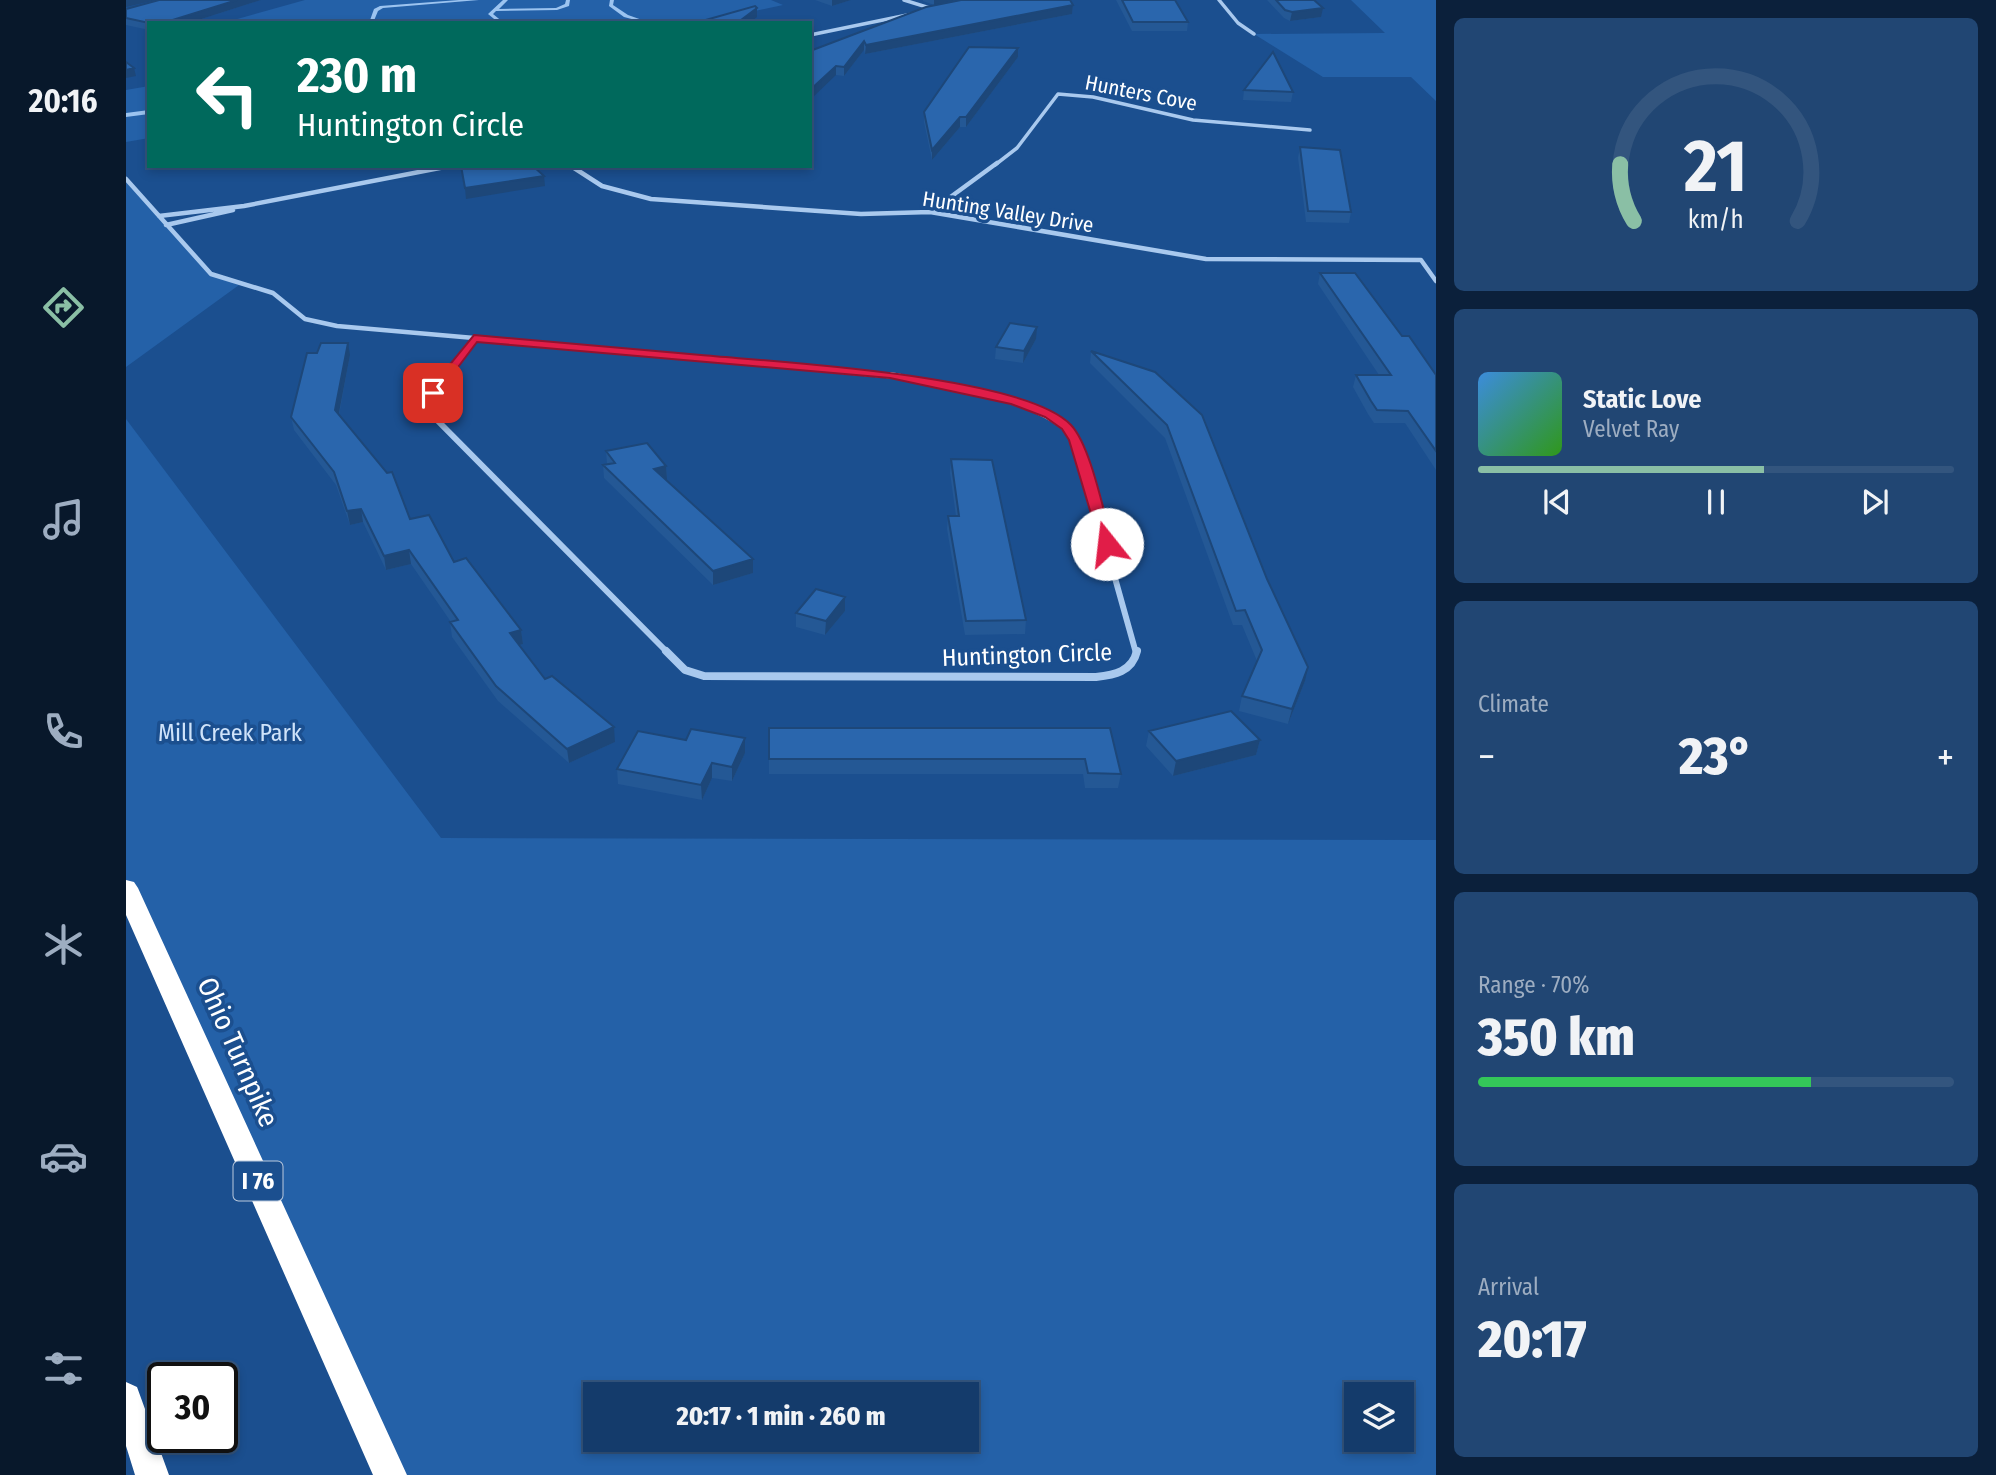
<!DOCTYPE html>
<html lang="en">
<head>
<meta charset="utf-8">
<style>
  :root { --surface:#143b6b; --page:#214673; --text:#f1f3f6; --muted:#9dadc1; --line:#33557e; --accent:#8abfa5 }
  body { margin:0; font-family:"Fira Sans Condensed",sans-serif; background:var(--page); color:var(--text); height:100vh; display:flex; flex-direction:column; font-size:26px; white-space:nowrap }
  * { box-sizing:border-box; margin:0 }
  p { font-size:23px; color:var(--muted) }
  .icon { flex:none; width:38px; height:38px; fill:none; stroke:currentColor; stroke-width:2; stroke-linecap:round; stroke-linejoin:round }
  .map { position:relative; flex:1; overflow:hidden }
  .details { display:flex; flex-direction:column; gap:18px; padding:18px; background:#0b203b; width:560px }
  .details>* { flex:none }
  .guide { position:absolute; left:21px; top:21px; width:665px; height:147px; border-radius:0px; box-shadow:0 4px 10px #0003,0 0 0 2px var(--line); background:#00695c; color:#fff; overflow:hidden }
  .tools { position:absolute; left:1218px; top:1382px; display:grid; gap:14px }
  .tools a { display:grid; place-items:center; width:70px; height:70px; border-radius:0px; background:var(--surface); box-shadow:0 4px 10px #0003,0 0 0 2px var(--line); font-size:35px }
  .speed { position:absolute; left:21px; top:1362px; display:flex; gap:14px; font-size:35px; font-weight:700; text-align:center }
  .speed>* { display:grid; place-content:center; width:91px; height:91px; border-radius:50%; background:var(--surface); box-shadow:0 4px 10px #0003,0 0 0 2px var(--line); line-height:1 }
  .speed .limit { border:4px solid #111; border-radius:10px; background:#fff; color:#111 }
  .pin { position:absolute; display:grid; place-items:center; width:60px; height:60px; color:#fff; margin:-30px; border-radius:14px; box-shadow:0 4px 10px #0006 }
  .me { position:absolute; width:77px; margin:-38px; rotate:344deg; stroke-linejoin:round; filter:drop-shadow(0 0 5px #0008) }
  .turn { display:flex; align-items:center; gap:24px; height:147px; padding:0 35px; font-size:32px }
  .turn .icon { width:91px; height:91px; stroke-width:2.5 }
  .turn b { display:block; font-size:49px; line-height:60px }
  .big { font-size:52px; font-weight:800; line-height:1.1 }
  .details .tile { flex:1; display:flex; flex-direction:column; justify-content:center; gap:10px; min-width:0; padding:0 24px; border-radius:10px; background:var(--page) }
  .details .dial { align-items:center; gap:0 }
  .dial svg { height:182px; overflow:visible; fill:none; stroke:var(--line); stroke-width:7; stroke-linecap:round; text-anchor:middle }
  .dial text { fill:var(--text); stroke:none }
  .song { display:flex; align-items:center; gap:21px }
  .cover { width:84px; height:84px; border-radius:10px; background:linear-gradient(135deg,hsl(210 70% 55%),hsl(110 70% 35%)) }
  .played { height:7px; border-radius:4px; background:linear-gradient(90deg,var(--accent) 60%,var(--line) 60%) }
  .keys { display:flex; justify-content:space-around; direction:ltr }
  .heat { display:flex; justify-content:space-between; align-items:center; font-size:38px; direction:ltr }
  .charge { height:10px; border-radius:5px; background:linear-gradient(90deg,#34c759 70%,var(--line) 0) }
  .trip { position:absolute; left:457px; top:1382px; width:396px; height:70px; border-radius:0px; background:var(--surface); box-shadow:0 4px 10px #0003,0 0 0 2px var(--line); font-weight:800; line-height:70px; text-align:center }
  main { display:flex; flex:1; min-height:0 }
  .tabs { display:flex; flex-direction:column; width:126px; justify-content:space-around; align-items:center; background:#08182b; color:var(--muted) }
  .tabs .icon { width:49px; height:49px }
  .tabs .active { color:var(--accent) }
  .tabs b { font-size:32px; color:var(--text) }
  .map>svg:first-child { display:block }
  .green { fill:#2461a8; fill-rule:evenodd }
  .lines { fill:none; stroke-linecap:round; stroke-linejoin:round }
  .stream { fill:#9cc4f0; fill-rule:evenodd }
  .minor-far3 { stroke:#a9c9ee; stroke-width:3.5 }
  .minor-far2 { stroke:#a9c9ee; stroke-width:4.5 }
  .minor-far1 { stroke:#a9c9ee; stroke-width:6 }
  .minor { stroke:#a9c9ee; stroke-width:8 }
  .motorway { fill:#fff; fill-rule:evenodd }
  .wall { fill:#245895 }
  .shaded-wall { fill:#1d4779 }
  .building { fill:#2a66ad; stroke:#1d4779; stroke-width:2 }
  .route { fill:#e11d48; stroke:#92132f; stroke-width:2 }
  .labels { text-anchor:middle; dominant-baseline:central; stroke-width:7; stroke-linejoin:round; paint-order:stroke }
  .far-street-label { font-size:21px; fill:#fff; stroke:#1b4f8f }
  .shield { fill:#1b4f8f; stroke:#bbcadd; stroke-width:2 }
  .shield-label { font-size:23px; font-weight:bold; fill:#fff }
  .street-label { font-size:24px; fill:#fff; stroke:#1b4f8f }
  .park-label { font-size:24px; fill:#cfe3fa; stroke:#1b4f8f }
  .near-street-label { font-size:28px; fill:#fff; stroke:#1b4f8f }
</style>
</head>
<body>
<main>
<nav class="tabs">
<b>20:16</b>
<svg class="icon active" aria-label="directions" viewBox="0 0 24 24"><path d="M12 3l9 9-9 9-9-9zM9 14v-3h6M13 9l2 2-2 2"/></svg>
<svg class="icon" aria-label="music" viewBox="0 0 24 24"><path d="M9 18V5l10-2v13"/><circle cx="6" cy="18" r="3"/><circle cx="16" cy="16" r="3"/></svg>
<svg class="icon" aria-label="phone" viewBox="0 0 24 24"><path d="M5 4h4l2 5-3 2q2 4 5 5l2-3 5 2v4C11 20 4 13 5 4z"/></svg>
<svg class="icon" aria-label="climate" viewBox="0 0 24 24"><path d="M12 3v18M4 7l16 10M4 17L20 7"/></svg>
<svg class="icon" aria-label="car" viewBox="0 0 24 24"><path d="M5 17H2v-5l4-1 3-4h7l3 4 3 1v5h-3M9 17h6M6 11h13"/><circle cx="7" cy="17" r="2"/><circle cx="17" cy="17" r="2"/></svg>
<svg class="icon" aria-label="filters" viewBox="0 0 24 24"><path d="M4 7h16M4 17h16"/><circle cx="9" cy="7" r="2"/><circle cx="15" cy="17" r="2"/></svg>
</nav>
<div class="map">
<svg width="1310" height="1475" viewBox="0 0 1310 1475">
  <rect width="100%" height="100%" fill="#1b4f8f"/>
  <path class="green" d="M179,0H645L657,5L574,23H97Z
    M1225,0H1310V101L1285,77H1197L1128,34L1259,33Z
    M23,86V138L0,142V90Z
    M0,179L85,274L113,285L0,367Z
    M0,419L315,838L1310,840V1475H264L0,888ZM469,1395H840V1440H469ZM1230,1395H1276V1440H1230Z"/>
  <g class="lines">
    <path class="stream" d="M333,0H353L257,8L252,11L247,23H243L248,9L254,6Z
      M377,0H382L373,9L430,8L439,4L440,0H444L443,6L431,10L370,11L367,14L378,23H373L362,14Z
      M484,0H488L487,5L502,15L519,21L517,22L498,17L483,6Z
      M23,110V114L0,117V113Z"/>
    <path class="minor-far3" d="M778,0L807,9
      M1093,0L1112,23L1128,34
      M684,35L786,14
      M869,165L891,148L932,94L967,97L1067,120L1184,130"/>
    <path class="minor-far2" d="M445,166L476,186L525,199L735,214L804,212L1080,259L1295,260L1310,281
      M0,179L85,274L147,293L179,319L211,326L348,338
      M804,212L871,163
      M33,216L118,206L324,166
      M40,225L107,210
      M317,377L348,338L773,377"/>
    <path class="minor-far1" d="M318,375L307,394L305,414L542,653
      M765,375C819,387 915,396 950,439L1010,653"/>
    <path class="minor" d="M540,651L559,670L578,676L970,677C988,675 1006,672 1011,651"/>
    <path class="motorway" d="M0,880L8,882L12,888L281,1475H247L0,915Z
      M0,1382L11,1387L43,1475H9L0,1446Z"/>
  </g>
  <path class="wall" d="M33,0H135L63,23H23V30L0,25V9Z
    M689,0H725L706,6Z
    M797,0H831L808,5L797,1Z
    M990,0H1049L1062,22L1061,31H1006Z
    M1141,0H1188L1195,17L1164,21L1158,18Z
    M947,5L946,14L739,54L738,50L718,76L710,75L684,51Z
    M892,48V57L840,127H834L806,160L798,122V112Z
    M1118,90L1167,92L1165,102L1117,100Z
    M1174,147L1225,212L1223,223L1180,222L1172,158Z
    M1194,273L1276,336L1310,375V470L1279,423H1248L1242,414L1227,387L1230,375H1253L1192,284Z
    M910,339L897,363L869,359L870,347Z
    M965,351L1029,372L1179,681L1162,724L1113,711L1116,696L1131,661L1116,625H1107L1039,438L964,363Z
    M224,355L213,415L284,519L328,562L395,630L397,644L393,645L419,679L489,742L443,763L372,701L326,637L324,622H325L285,564L260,570L237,522L224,525L210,485L168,430L165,417Z
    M480,451L540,466L541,479H539L627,559V573L587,585L478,478L477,465L481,464Z
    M825,459L900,620L899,634L839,635L821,529L822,516H830L824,473Z
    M719,597V611L699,635L670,627V613Z
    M643,728H984L995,774L992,788H959L957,774H643Z
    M1023,731L1134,740L1130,755L1047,776L1020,746Z
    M619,753L606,781L586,778L576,800L492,784L491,769Z"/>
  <path class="shaded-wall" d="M0,0H30L0,7Z
    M111,0H135L63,23H37Z
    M706,0H725L706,6Z
    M808,0H831L808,5Z
    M947,5L946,14L739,54L740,45Z
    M631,8V17L623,23H611Z
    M1197,8L1195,17L1164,21L1166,12Z
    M738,41V50L718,76V67Z
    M892,48V57L840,127V117Z
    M710,66V75L684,100V90Z
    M8,68L10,76L0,78V70Z
    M834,117V127L806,160V150Z
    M418,176L419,186L340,199L339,188Z
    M911,327L910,339L897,363L898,351Z
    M222,343L224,355L211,423L209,410Z
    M540,466L541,479L528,482V469Z
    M235,509L237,522L224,525L221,511Z
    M283,550L285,564L260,570L258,556Z
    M627,559V573L587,585V571Z
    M719,597V611L699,635L700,621Z
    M395,630L397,644L386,647L384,633Z
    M1182,667L1179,681L1162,724L1166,709Z
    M488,727L489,742L443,763L441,749Z
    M619,738V753L606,781V767Z
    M1134,740L1130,755L1047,776L1050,761Z
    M586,763V778L576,800L575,785Z"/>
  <path class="building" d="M33,0H111L37,23H23L0,18V9Z
    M835,0H944L947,5L740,45L738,41L718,67L710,66L684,90V51L800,7Z
    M996,0H1049L1062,22H1007Z
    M1150,0H1188L1197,8L1166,12L1159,10Z
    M629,6L631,8L611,23H569Z
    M843,47L892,48L840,117H834L806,150L798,112Z
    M1147,52L1167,92L1118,90Z
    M0,62L8,68L0,70Z
    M1174,147L1214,150L1225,212L1182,211Z
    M335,166H407L418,176L339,188Z
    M1194,273H1229L1276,336H1283L1310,375V451L1282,411L1251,410L1245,401L1230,375H1265Z
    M884,323L911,327L898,351L870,347Z
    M195,343H222L209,410L261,473L266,472L284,519L303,515L328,562L340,558L395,630L384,633L419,679L426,676L488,727L441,749L370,686L324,622L332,620L283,550L258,556L235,509L221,511L208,472L165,417L181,353H191Z
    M965,351L1029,372L1076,415L1141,579L1182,667L1166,709L1116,696L1136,650L1119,610L1110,611L1041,425Z
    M521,443L540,466L528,469L627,559L587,571L477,465L489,463L480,451Z
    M825,459L866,460L900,620L840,621L822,516H833Z
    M690,589L719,597L700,621L670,613Z
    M1105,711L1134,740L1050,761L1023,731Z
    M643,728H984L995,774L962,773L959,759H643Z
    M565,729L619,738L606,767L586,763L575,785L491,769L512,731L560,740Z"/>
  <path class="route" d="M348,335C424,342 499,348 575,355C649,362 898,375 945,425C965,446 978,515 987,544L981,548L974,544L943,440L936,429L919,417L885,404L764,378L351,342L311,395H303V390Z"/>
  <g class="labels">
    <g class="far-street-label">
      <text transform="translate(1015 93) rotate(11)">Hunters Cove</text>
      <text transform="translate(882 212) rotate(9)">Hunting Valley Drive</text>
    </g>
    <rect class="shield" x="107.5" y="1161.5" width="49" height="39" rx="5"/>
    <g class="shield-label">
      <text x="132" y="1181">I 76</text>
    </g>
    <g class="street-label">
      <text transform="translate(901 655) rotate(-2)">Huntington Circle</text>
    </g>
    <g class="park-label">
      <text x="104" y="733">Mill Creek Park</text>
    </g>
    <g class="near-street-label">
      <text transform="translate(112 1052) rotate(66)">Ohio Turnpike</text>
    </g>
  </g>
</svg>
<div class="tools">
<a><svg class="icon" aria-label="layers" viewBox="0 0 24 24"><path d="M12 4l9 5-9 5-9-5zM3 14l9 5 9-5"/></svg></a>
</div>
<div class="speed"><div class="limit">30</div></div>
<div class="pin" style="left:307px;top:393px;background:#d93025"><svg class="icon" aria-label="arrive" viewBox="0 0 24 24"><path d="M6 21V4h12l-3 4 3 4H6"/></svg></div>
<svg class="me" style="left:981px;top:544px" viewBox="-20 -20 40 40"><circle r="19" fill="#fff"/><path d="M0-13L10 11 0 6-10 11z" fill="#e11d48"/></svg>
<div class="trip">20:17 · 1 min · 260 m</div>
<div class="guide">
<div class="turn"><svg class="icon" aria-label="left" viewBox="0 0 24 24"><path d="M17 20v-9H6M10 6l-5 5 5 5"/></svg><div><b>230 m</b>Huntington Circle</div></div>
</div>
</div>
<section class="details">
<div class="tile dial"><svg viewBox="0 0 100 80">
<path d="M14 69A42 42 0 1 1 86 69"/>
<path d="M14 69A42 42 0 0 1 8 44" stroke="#8abfa5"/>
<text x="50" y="56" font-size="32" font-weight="700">21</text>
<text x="50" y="72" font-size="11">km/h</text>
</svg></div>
<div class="tile">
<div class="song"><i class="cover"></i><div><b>Static Love</b><p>Velvet Ray</p></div></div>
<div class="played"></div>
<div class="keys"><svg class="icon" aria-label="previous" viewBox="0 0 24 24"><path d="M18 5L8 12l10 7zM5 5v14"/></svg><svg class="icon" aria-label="pause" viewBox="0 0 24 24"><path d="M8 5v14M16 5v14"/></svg><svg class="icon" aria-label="next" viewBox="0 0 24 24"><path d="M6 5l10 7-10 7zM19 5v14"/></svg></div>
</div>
<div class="tile"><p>Climate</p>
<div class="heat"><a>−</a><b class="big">23°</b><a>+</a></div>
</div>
<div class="tile"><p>Range · 70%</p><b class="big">350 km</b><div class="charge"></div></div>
<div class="tile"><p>Arrival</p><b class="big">20:17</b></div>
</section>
</main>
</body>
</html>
